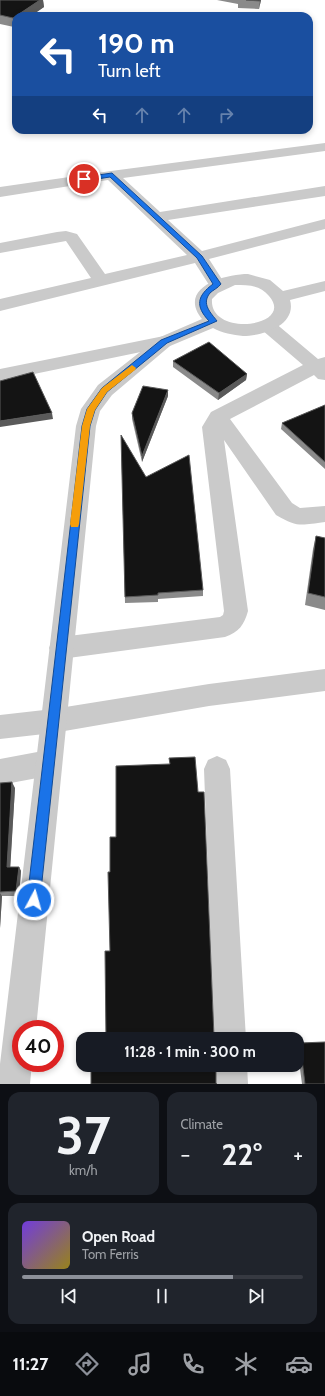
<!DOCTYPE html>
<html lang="en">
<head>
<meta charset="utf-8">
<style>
  :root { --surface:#171b24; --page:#20242c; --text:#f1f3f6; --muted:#9ea1a6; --line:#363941; --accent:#8c9099 }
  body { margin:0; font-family:Cabin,sans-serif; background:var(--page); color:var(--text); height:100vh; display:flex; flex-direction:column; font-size:15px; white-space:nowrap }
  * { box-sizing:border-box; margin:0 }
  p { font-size:13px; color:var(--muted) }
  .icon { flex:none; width:22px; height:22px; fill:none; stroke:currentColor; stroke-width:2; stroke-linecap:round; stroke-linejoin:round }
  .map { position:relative; height:1084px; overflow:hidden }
  .details { display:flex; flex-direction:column; gap:8px; padding:8px; background:#0d0f14; flex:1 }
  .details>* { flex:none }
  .top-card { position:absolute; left:12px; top:12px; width:301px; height:122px; border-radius:12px; box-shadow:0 2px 6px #0003; background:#1a4fa0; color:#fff; overflow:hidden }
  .speed { position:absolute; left:12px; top:1020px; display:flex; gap:8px; font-size:20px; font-weight:700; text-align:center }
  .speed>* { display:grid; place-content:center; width:52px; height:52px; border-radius:50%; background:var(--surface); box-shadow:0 2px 6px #0003; line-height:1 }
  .speed .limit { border:6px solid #d22; background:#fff; color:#111 }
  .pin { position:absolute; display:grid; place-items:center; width:34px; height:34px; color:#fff; margin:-17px; border:2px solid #fff; border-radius:50%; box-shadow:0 1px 4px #0007 }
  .me { position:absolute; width:44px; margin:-22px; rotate:6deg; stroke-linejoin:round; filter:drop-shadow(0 0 3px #0008) }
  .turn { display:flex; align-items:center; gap:14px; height:84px; padding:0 20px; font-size:18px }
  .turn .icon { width:52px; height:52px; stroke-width:2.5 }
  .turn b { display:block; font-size:28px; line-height:34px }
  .lanes { display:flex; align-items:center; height:38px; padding:0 20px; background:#0003; justify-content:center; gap:20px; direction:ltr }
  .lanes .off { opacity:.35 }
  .big { font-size:30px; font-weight:700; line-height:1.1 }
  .details .tile { flex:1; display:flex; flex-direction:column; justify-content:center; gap:6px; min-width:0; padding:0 14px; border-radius:12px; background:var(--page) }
  .details .dial { align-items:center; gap:0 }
  .dial b { font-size:52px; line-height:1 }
  .song { display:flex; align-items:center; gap:12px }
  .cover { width:48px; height:48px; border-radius:6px; background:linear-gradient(135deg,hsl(260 70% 55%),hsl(50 70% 35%)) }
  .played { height:4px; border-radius:2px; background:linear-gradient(90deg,var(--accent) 75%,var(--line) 75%) }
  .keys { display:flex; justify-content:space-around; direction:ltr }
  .heat { display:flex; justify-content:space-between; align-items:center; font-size:22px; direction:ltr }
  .details .tiles { flex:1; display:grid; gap:8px; grid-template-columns:1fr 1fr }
  .tile:last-child { grid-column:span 2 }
  .trip { position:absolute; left:76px; top:1032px; width:228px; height:40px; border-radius:12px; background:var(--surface); box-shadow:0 2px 6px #0003; font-weight:700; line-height:40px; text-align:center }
  .menu { display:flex; height:64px; justify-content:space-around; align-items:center; background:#090b0e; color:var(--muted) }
  .menu .icon { width:28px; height:28px }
  .menu .on { color:var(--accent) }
  .menu b { font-size:18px; color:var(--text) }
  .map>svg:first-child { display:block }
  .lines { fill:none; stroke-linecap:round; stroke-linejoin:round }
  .minor { fill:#cacaca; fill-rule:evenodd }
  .tertiary { fill:#cacaca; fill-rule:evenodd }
  .wall { fill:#8a8a8a }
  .shaded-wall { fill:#5a5a5a }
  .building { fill:#141414; stroke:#5a5a5a }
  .route { fill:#1a73e8; stroke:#114b97 }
  .slow { fill:#f59e0b }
</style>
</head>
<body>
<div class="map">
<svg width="325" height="1084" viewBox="0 0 325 1084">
  <rect width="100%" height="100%" fill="#fff"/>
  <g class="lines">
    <path class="minor" d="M325,143V151L123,178L160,212L325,186V196L168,220L202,251L325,219V229L209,259L225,284L223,288L217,289L211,288L195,263L0,311V299L91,278L66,241L0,253V243L57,232L66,231L77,234L105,274L187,255L108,180L0,197V187L111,171Z
      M268,320L274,322L318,359L325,357V380L318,379L314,375L230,419L292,503L300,508L325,506V522C301,525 298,528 276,515L224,440L248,611C244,625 239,632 225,637L61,659L52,656L49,648L52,640L61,637L220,617L223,615L224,611L202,427L211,412L303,365L262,330L259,326L262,322Z
      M164,336L170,338L173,342L170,346L0,381V369Z
      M325,669V691L209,706L53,733L0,739V715L53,709L209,684Z
      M48,750L57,754L61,763L57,772L48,776L0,785V759Z
      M217,756L226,760L230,769L246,1039H214L204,769L208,760Z
      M215,1065H247L248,1084H216Z"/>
    <path class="tertiary" d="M248,274L270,280L283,291L325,281V291L290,300C297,325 263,336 243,336C233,335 222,333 213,328L170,346L112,395L100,411L96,426L36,1029H21V1063H32L30,1084H0V1064L76,426L81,409L98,385L158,338L202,319C177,288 224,274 248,274ZM235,285C248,285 260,285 269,296C296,327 209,338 212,299L218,293Z"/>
  </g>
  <path class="wall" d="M0,0H43L44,7L14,27L0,24Z
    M217,0H261L259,9L238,8V4Z
    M173,361L247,374L246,380L218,400L173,367Z
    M168,396L142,462L132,419V413Z
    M325,405V469L281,429L282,423Z
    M121,435L203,590V596L158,599V602L125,603Z
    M316,536L325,538V610L305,605L313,549Z
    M0,783L15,788L10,867H19L21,871L19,896H2L0,928Z
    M300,1043L325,1084H302L297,1045Z"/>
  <path class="shaded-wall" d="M40,0H43L44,7L31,16H16V26L14,27L13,18Z
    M260,0H261L259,9Z
    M247,374L246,380L218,400L219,393Z
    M168,390V396L142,462V456Z
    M52,413L53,419L0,427V421Z
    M12,782L15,788L10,872L7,867Z
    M19,867L21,871L19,896L16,891Z
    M0,893L2,896L0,928Z"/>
  <path class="building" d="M0,0H40L13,18L0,15Z
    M246,0H260V1Z
    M209,342L247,374L219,393L173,361Z
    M33,372L52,413L0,421V381Z
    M143,386L168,390L142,456L132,413Z
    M325,405V462L282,423Z
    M121,435L146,477L189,455L203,590L158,593V595L125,597Z
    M316,536L325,538V597L308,593Z
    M195,757L198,792H204L214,1037L215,1039H106L105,951H110L108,872H110V837H116V766L170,764L169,758Z
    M12,782L7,867H19L16,891L0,892V783Z
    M325,1042V1084H305L300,1043Z
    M91,1065H216V1083L217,1084H91Z"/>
  <path class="route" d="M112,173L202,256L221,284C218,288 213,290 210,293C201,304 211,313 217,321L167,343L155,353L107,392L95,410L90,426L40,900L38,905L34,906L29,905L27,900L82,426L87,409L102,388L161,340L209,321C195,306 197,296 213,284L197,258L110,177L84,181L81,179L84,177Z"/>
  <path class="slow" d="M132,365L136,368L135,370L107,392L95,410L90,426L79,524L78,527H71L70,524L82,426L87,409L102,388Z"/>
</svg>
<div class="speed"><div class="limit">40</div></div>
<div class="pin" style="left:84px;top:179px;background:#d93025"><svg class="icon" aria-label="arrive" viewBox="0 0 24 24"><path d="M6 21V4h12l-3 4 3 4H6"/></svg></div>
<svg class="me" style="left:34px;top:900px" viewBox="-20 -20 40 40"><circle r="17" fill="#1a73e8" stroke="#fff" stroke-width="3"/><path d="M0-11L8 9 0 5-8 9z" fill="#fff"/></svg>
<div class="trip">11:28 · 1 min · 300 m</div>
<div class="top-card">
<div class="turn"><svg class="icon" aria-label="left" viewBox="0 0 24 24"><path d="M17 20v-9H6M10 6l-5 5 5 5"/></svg><div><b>190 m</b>Turn left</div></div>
<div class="lanes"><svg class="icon" aria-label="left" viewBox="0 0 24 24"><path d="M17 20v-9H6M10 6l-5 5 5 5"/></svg><svg class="icon off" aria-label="ahead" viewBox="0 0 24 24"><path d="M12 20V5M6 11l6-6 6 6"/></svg><svg class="icon off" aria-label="ahead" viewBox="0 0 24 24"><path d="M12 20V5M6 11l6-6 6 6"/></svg><svg class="icon off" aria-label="right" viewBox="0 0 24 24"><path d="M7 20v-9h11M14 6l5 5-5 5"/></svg></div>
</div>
</div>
<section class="details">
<div class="tiles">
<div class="tile dial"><b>37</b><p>km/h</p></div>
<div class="tile"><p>Climate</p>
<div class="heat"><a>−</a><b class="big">22°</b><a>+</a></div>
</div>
<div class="tile">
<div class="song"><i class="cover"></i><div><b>Open Road</b><p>Tom Ferris</p></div></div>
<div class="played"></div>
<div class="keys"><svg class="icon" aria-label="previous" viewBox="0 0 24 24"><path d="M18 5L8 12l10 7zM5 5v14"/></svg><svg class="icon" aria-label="pause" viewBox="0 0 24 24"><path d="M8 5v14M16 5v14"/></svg><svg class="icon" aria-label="next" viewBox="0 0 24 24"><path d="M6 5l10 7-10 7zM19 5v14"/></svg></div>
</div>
</div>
</section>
<nav class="menu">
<b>11:27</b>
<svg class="icon on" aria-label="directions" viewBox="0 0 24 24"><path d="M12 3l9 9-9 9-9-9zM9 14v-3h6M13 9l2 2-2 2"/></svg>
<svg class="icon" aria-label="music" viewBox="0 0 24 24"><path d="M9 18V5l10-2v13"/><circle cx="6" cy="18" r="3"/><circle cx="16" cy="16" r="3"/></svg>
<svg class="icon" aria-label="phone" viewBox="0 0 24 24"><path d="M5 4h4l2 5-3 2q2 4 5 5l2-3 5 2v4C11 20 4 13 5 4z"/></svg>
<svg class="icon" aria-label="climate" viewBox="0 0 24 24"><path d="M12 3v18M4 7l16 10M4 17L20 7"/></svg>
<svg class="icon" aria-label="car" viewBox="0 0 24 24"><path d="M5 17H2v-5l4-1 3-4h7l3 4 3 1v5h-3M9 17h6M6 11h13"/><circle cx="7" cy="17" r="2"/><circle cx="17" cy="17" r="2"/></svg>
</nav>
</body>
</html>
